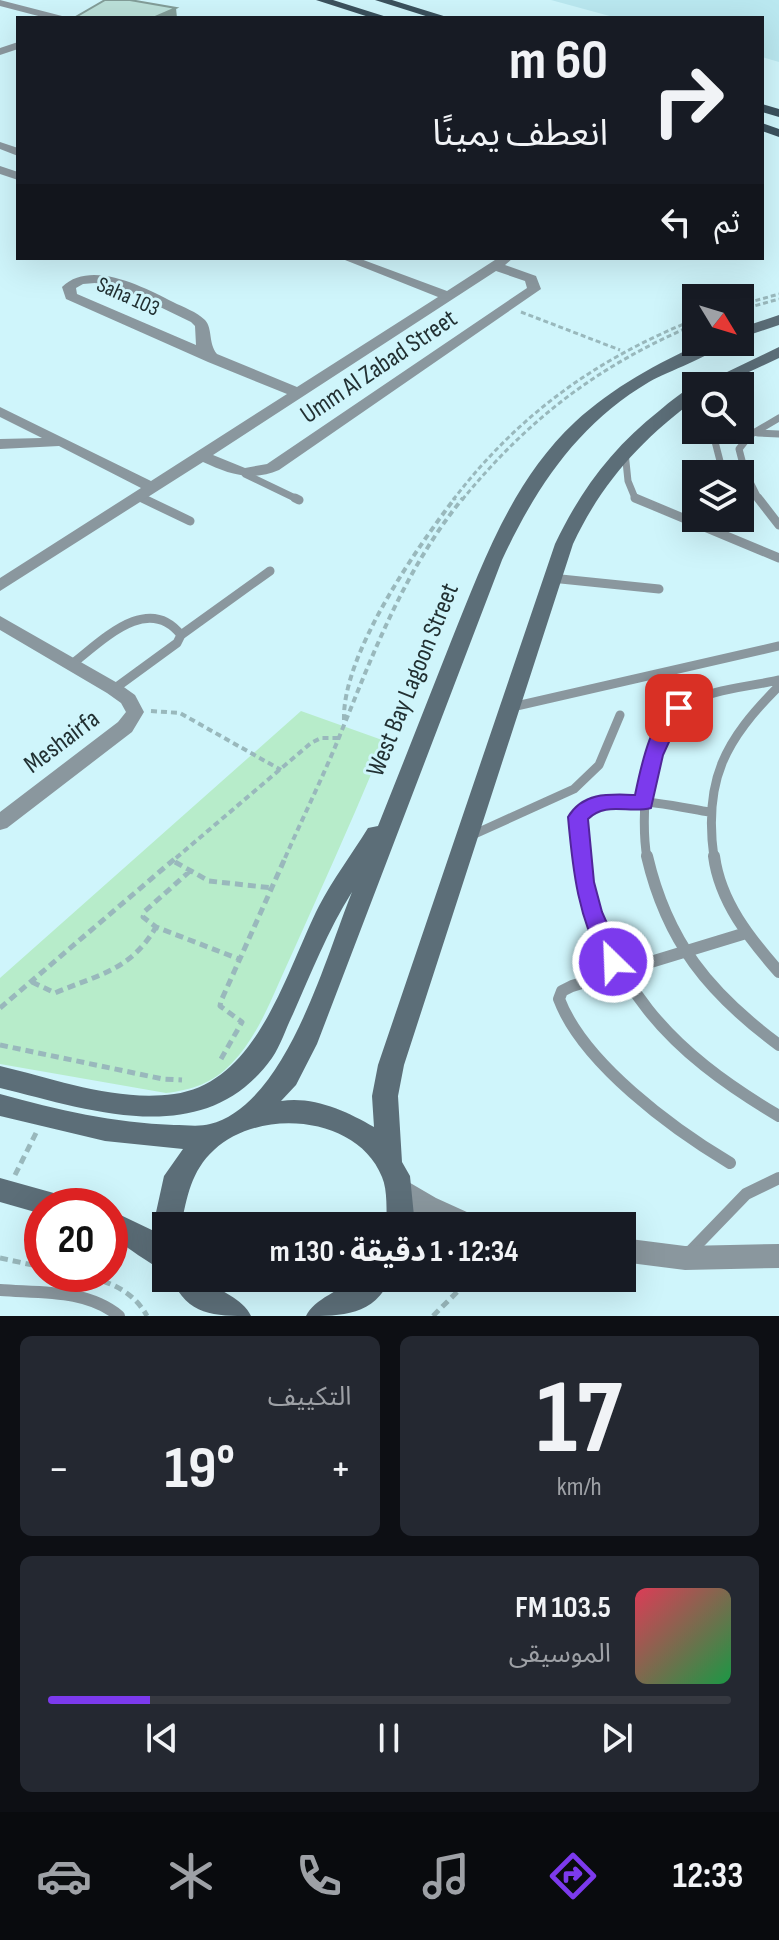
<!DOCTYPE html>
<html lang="ar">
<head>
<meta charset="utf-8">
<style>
  :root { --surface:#171b24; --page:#242831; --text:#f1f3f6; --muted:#9ea1a6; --line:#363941; --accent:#7c3aed }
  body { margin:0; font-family:"Sofia Sans Condensed","Noto Sans Arabic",sans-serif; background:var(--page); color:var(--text); direction:rtl; height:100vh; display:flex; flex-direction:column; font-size:30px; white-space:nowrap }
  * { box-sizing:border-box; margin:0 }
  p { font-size:26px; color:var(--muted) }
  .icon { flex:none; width:44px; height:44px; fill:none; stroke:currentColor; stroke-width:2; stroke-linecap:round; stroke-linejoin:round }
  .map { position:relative; height:1316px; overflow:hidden; direction:ltr }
  .sheet { display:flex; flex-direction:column; gap:20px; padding:20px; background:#0d0f14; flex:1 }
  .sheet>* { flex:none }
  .banner { position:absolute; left:16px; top:16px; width:748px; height:244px; border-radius:0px; box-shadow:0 8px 32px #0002; direction:rtl; background:#171b24; color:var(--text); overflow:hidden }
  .needle { width:52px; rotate:128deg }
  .controls { position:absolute; left:682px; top:284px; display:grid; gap:16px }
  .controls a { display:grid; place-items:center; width:72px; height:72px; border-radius:0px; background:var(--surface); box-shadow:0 8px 32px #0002; font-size:40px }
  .speed { position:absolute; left:24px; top:1188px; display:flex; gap:16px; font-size:40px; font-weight:700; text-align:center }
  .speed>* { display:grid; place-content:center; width:104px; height:104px; border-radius:50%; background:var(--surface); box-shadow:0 8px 32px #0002; line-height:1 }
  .speed .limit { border:12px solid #d22; background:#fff; color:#111 }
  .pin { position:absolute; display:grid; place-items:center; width:68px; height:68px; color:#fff; margin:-34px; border-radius:16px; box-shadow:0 4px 12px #0006 }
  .me { position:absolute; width:88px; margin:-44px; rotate:336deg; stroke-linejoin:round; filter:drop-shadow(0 0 6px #0008) }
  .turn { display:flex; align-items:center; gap:28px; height:168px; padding:0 24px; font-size:36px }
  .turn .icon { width:104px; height:104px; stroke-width:2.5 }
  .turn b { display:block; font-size:56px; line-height:68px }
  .then { display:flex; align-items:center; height:76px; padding:0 24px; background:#0003; gap:16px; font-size:30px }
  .big { font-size:60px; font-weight:700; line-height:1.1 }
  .sheet .card { flex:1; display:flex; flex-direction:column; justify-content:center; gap:12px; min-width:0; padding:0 28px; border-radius:12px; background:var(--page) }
  .sheet .dial { align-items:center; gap:0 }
  .dial b { font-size:104px; line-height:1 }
  .song { display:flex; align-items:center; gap:24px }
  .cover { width:96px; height:96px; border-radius:12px; background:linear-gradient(135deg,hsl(350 70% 55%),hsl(140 70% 35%)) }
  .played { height:8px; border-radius:4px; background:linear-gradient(90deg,var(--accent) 15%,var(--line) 15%) }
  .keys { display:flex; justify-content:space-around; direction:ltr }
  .heat { display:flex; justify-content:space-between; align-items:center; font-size:44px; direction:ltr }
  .sheet .tiles { flex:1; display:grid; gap:20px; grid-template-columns:1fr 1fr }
  .card:last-child { grid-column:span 2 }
  .trip { position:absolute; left:152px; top:1212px; width:484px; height:80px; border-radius:0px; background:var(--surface); box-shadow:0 8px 32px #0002; font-weight:700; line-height:80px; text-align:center; direction:rtl }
  .tab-bar { display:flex; height:128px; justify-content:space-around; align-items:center; background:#090b0e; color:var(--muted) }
  .tab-bar .icon { width:56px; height:56px }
  .tab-bar .active { color:var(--accent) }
  .tab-bar b { font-size:36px; color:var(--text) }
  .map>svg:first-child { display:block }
  .built { fill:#bae8f0 }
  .green { fill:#b7ecca }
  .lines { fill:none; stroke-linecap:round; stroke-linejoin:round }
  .path-far2 { stroke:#99b8bc; stroke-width:3; stroke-dasharray:5 3; stroke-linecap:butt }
  .path-far1 { stroke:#99b8bc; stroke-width:4; stroke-dasharray:6 4; stroke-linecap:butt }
  .path { stroke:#99b8bc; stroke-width:5; stroke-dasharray:8 5; stroke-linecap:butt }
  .lane-far2 { stroke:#8a979e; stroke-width:7 }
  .lane-far1 { stroke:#8a979e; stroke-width:9 }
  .lane { stroke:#8a979e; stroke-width:12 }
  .street { fill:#8a979e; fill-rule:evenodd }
  .secondary { fill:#5c6e78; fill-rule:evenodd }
  .primary { fill:#3b515d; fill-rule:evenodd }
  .shaded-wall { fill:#839d98 }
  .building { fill:#bbe0d9; stroke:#839d98; stroke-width:2 }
  .route { fill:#7c3aed; stroke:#51269a; stroke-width:2 }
  .labels { text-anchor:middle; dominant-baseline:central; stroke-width:6; stroke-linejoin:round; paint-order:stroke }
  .far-street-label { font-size:22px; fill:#223133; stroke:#cff5fb }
  .street-label { font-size:26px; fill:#223133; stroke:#cff5fb }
</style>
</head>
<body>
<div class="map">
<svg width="779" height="1316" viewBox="0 0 779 1316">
  <rect width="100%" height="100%" fill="#cff5fb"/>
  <path class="built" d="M551,0H779V62L762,57V18H617Z"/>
  <path class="green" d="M301,711L385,741C355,814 323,885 291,956C274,992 260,1034 232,1063C213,1083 192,1090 166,1093L0,1064V978Z"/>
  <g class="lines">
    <path class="path-far2" d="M740,305L779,294
      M740,310L779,299
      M521,312L620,350
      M453,500C519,414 596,359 696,319
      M462,500C529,418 599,365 696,324"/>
    <path class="path-far1" d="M151,711L180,713L281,770
      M344,720C342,655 416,549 455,498
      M176,858L311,743L321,738H339
      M285,858C303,817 323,777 340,735C374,651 405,569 463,498"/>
    <path class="path" d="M175,862L209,881L273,888
      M190,871L145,911L143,917L156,927L239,959
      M32,982L55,993C99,974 130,971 156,927
      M0,1008L178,856
      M0,1045L163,1079L182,1080
      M221,1059L242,1022L220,1006L221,1001L286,856
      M15,1175L36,1133
      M0,1258L42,1267
      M35,1265L42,1251
      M78,1274C107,1281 132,1289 147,1316
      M433,1316L460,1289L461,1278"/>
    <path class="lane-far2" d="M712,430L720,461L714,474
      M758,433L779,434
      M625,452L628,481L635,498L639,500
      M245,474L299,500
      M138,496L146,500
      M759,500L745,472L739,449L750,435L779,418"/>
    <path class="lane-far1" d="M142,498L190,521
      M295,498L299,500
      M635,498L779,558
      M758,498L779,525
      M551,578L659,589
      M181,635L270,571
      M72,664C103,640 148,593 181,635L177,643L114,689
      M512,707L779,646
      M468,837L574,789L599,765L620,715
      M580,858C577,845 573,827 580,814C596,786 682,808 709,812
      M647,858C640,819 645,730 682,706C709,689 749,687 779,680
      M714,858C703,780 725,740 779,686"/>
    <path class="lane" d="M580,856C608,985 667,1050 779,1116
      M647,856C667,942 709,993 779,1045
      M714,856C720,902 750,939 779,972
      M730,1163C673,1129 583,1063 559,999L562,991L572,986L746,933
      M688,1254L746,1194L779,1178
      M0,1290C39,1293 87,1289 119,1316"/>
    <path class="street" d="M0,0L62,16L63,18H46L0,6Z
      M18,42V49L0,55V48Z
      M0,142L18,148V156L0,149Z
      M0,166L18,172V180L0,174Z
      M340,258H358L447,291L498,258H513L505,265L536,276L541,289L279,470C251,482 229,474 203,462L0,591V578L141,488L59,446L0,449V439L42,438L0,417V407L151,481L287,394L208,362L66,299L62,287C91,259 143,287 173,302C183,307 197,312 205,320C213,329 208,343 217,354L297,387L438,297ZM496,271L525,281L527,288L267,464L245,468L213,455ZM95,283L127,291L191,322L195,326L196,345L77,294L76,288L83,284Z
      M0,616L121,685L135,695L144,712L132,732L7,828L0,830V812L118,722L126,712L121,703L107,693L0,630Z
      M400,1177L436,1198L480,1218L484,1226C472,1226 457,1228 445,1226C427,1222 395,1204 388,1188L391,1180Z
      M622,1238L685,1246L779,1244V1268L685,1270L622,1262Z"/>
    <path class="secondary" d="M779,315V325L740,338V328Z
      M704,342H725C709,358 670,370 649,382C578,424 536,487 502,560L317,1044L296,1085L281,1101C314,1096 346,1111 374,1127L372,1096L378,1065L555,544C580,491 613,447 659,411C670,402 683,390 696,386V399C642,439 602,482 573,544L404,1065L398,1096L402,1162L410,1176L415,1226H387C386,1212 388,1191 382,1177C358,1116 260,1107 214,1150C191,1171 187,1197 181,1226H166V1238L162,1237L166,1240V1271C148,1264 129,1247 110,1237V1210L156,1232L153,1226L164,1176L183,1149L105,1141L0,1116V1094C57,1110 114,1123 174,1125C185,1125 200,1127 210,1124C286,1105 325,959 352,892C328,930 311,973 293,1014C286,1028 281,1045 272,1058C205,1152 91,1110 0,1088V1066C55,1079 116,1102 174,1094C258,1083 286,971 319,906C333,879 352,854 368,828L378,826C402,766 426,705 450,644C482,565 511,482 575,422C613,387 658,363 704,342Z
      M779,347V358L719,386H698Z
      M0,1178L68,1197L72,1206H42V1214L0,1202Z
      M171,1278H205C219,1292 243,1298 251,1316C214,1316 188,1316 171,1278Z
      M356,1278H391C374,1316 342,1316 306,1316C314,1299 341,1290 356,1278Z"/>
    <path class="primary" d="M316,0H333L390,18H372Z
      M375,0H392L450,18H432Z
      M762,104L779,109V117L762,112Z
      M762,123L779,129V137L762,131Z"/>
  </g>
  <path class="shaded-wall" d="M176,8L177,18H153Z"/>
  <path class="building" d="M105,0H130L176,8L153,18H74Z"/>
  <path class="route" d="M679,701L689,708L679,720L663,755L651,808C629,814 606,801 588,819L594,882L602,912L624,962L621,968L613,970L605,968C578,917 573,873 568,817C583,792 609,794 635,795C640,771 652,709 679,701Z"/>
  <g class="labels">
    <g class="far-street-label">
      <text transform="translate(128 297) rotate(24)">Saha 103</text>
    </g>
    <g class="street-label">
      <text transform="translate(379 367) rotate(-34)">Umm Al Zabad Street</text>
      <text transform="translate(413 680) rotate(-68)">West Bay Lagoon Street</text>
      <text transform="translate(62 742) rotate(-37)">Meshairfa</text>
    </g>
  </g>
</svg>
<div class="controls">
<a><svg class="needle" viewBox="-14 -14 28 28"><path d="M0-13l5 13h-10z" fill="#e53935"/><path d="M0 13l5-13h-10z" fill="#9ea1a6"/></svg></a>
<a><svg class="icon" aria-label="search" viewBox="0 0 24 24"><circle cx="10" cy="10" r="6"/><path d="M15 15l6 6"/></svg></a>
<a><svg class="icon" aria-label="layers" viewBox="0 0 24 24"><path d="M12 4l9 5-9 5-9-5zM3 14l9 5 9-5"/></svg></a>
</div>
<div class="speed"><div class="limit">20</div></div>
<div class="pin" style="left:679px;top:708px;background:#d93025"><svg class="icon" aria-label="arrive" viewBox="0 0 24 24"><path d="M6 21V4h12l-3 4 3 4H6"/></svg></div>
<svg class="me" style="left:613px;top:962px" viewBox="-20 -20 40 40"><circle r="17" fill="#7c3aed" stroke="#fff" stroke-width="3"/><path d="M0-11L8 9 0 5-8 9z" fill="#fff"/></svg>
<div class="trip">12:34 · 1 دقيقة · 130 m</div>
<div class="banner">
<div class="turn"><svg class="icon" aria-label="right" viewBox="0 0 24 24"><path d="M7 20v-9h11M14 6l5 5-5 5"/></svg><div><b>60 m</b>انعطف يمينًا</div></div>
<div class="then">ثم<svg class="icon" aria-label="left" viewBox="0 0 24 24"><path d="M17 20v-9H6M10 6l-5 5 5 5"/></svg></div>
</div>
</div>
<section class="sheet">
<div class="tiles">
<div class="card dial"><b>17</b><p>km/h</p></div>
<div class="card"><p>التكييف</p>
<div class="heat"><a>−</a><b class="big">19°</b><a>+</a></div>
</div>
<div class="card">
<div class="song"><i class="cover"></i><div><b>103.5 FM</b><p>الموسيقى</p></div></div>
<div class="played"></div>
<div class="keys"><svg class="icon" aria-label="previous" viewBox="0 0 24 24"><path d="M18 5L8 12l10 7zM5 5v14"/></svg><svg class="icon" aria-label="pause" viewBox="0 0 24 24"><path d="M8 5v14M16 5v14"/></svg><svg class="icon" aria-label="next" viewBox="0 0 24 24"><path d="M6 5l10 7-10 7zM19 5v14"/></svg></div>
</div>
</div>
</section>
<nav class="tab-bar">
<b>12:33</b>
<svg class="icon active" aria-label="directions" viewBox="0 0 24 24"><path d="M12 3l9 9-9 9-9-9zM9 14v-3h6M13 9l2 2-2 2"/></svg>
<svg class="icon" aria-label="music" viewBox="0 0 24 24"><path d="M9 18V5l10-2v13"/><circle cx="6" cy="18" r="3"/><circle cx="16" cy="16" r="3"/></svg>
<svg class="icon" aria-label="phone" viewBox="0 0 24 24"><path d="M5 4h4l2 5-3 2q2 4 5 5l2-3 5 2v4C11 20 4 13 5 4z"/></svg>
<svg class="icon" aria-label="climate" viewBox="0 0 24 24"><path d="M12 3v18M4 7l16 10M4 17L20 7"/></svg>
<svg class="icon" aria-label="car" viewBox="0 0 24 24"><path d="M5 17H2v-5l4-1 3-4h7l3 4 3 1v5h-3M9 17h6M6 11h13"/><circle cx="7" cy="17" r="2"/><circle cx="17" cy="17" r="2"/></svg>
</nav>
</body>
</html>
